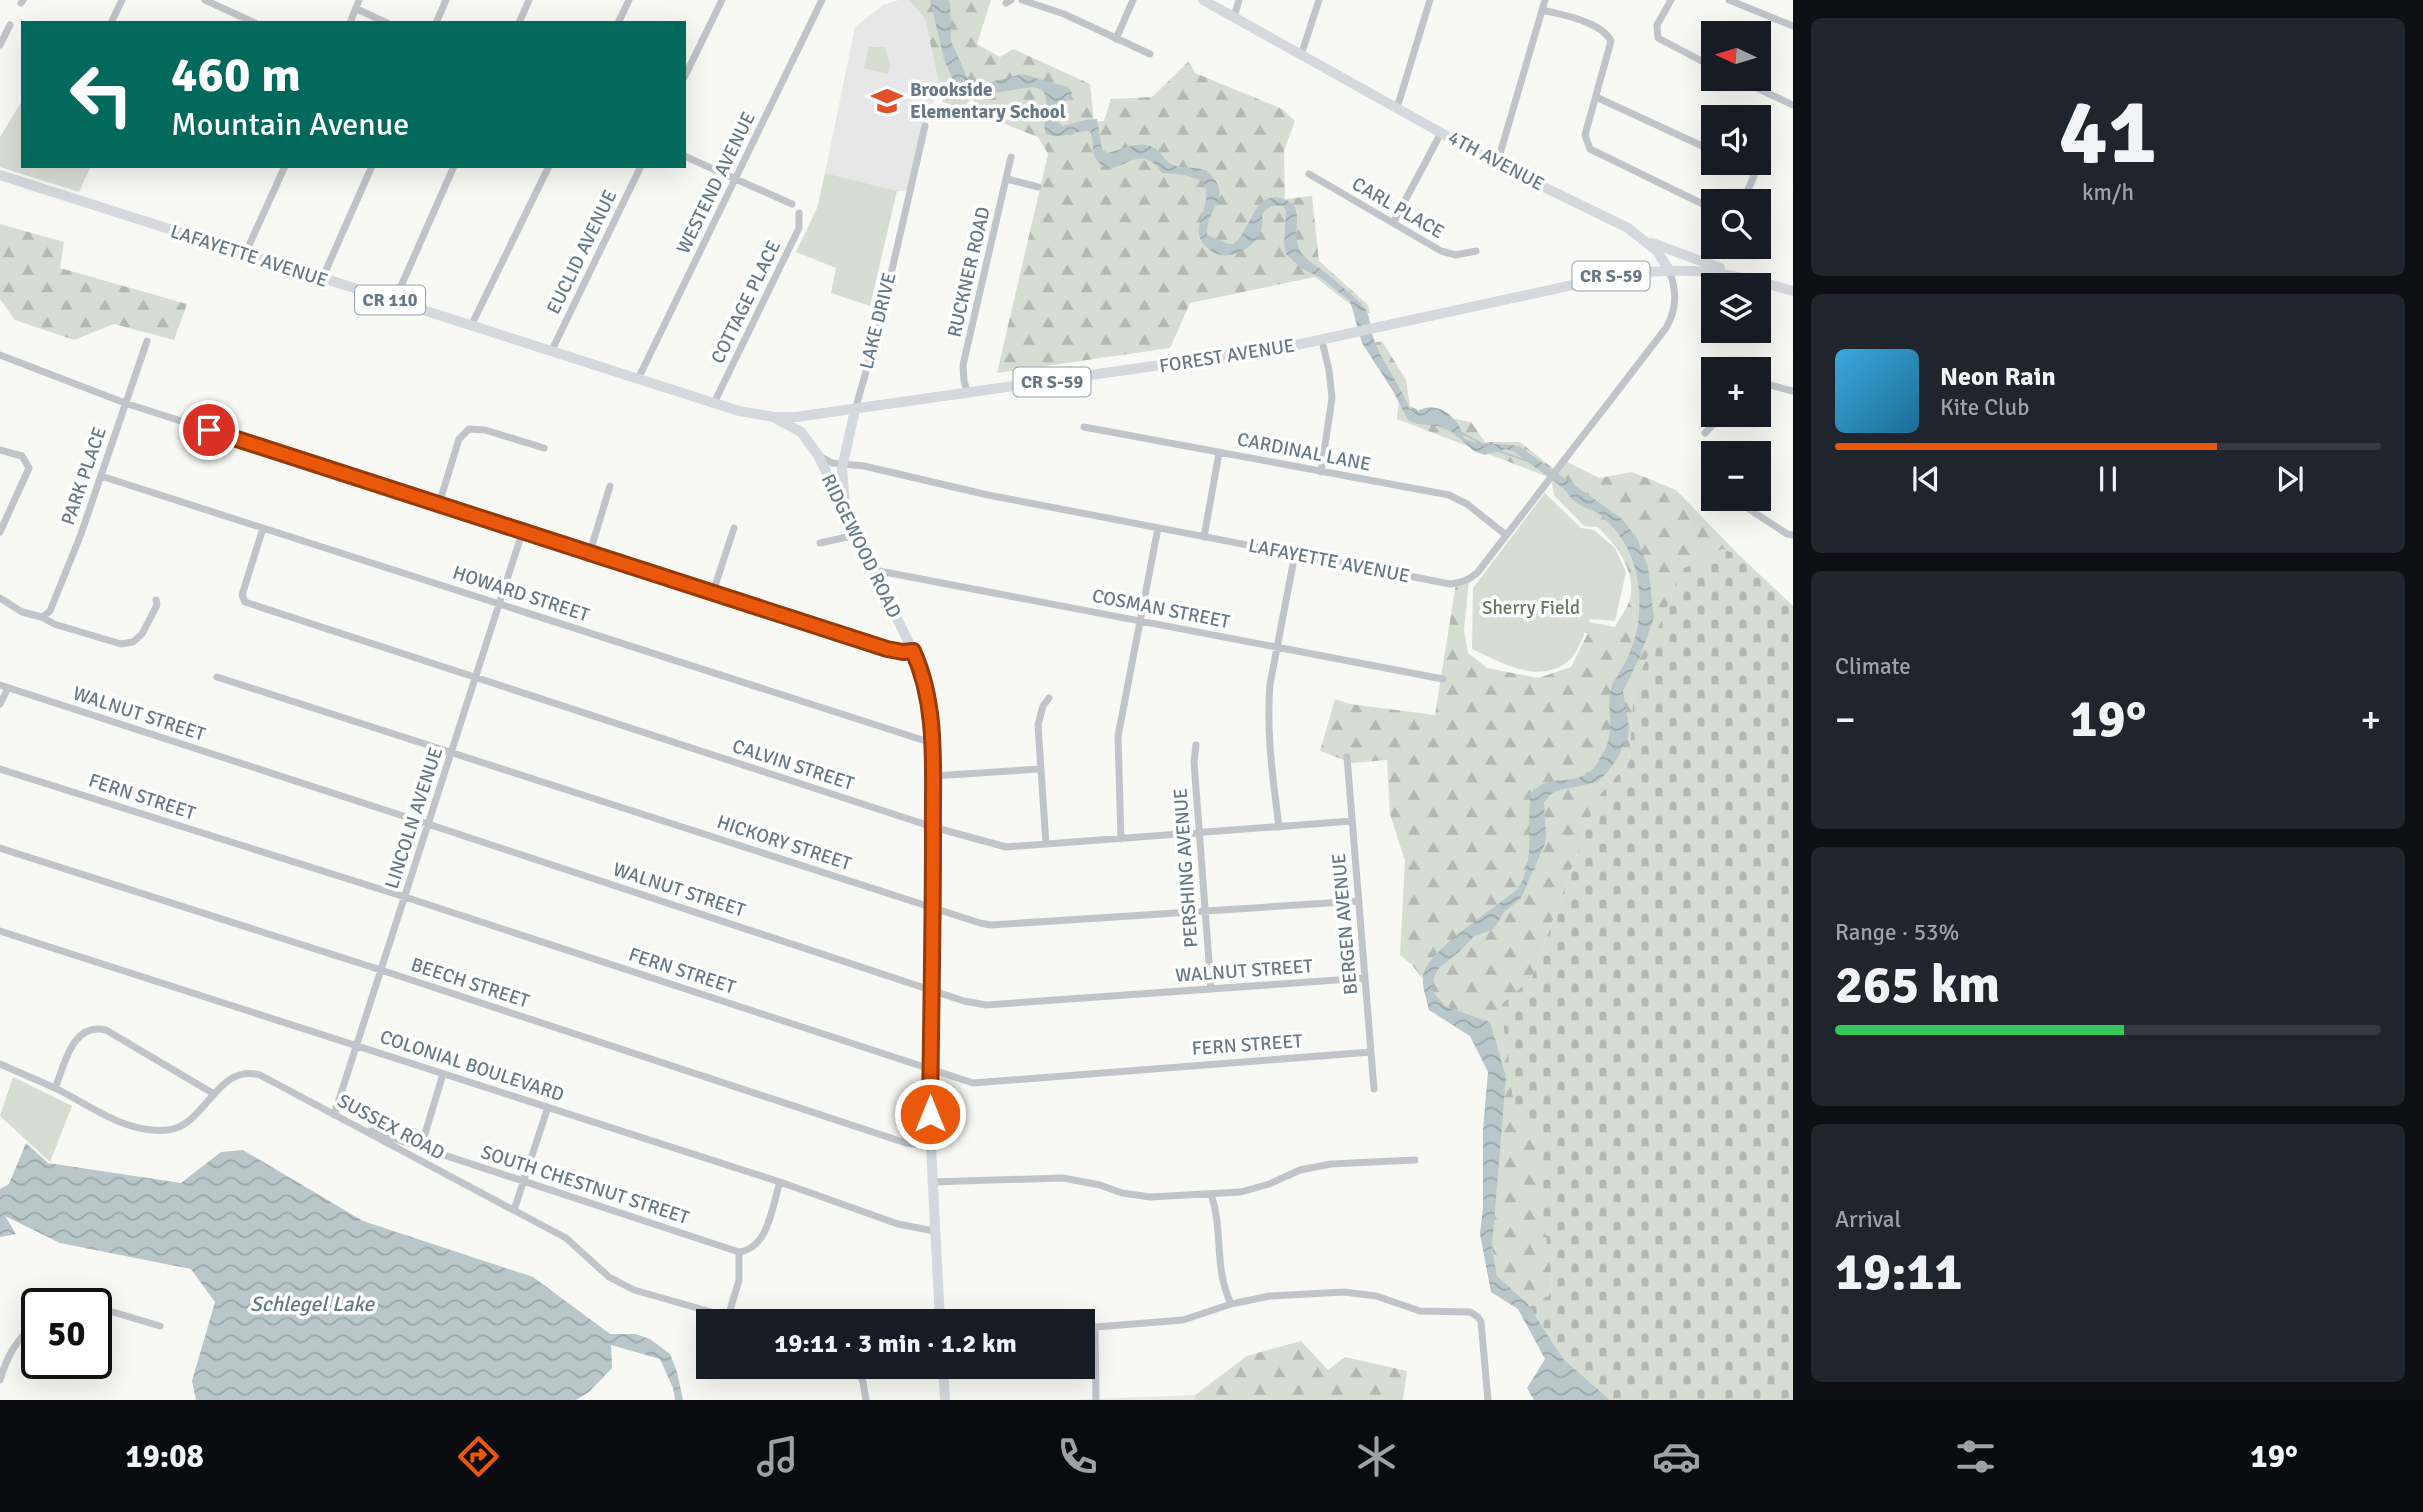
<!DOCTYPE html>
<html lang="en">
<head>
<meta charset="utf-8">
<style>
  :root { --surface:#171b24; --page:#20242c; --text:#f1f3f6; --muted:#9ea1a6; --line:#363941; --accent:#ea580c }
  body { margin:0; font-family:Signika,sans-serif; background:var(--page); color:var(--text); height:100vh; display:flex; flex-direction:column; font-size:26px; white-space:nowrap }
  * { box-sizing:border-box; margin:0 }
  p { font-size:23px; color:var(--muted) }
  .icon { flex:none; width:38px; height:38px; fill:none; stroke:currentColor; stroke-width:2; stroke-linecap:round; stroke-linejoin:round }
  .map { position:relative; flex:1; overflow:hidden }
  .panel { display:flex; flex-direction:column; gap:18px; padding:18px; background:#0d0f14; width:630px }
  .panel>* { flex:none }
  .hud { position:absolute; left:21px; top:21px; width:665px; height:147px; border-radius:0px; box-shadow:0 7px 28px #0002; background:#00695c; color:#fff; overflow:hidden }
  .needle { width:46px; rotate:274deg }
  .controls { position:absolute; left:1701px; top:21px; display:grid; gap:14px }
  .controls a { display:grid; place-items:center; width:70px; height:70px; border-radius:0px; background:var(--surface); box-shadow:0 7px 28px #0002; font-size:35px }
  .speed { position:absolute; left:21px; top:1288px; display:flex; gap:14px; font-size:35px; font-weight:700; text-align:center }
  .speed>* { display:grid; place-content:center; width:91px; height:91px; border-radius:50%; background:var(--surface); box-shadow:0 7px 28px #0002; line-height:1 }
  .speed .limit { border:4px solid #111; border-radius:10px; background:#fff; color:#111 }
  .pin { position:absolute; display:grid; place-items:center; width:60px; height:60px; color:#fff; margin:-30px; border:4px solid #fff; border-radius:50%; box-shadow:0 2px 7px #0007 }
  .me { position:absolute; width:77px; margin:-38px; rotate:0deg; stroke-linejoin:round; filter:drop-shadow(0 0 5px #0008) }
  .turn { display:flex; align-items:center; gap:24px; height:147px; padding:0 35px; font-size:32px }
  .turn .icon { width:91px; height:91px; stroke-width:2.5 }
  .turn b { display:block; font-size:49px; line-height:60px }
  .big { font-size:52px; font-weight:700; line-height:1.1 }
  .panel .tile { flex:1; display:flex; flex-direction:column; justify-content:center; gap:10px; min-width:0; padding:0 24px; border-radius:10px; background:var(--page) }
  .panel .dial { align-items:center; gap:0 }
  .dial b { font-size:91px; line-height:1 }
  .song { display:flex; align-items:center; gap:21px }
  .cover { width:84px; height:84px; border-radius:10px; background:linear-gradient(135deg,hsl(200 70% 55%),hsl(200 70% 35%)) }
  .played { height:7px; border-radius:4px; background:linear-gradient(90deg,var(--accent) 70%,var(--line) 70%) }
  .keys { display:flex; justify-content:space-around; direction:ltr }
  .heat { display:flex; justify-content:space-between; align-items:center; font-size:38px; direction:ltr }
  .charge { height:10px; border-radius:5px; background:linear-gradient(90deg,#34c759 53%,var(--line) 0) }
  .trip { position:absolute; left:696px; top:1309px; width:399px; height:70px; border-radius:0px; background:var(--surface); box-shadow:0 7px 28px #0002; font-weight:700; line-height:70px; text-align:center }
  .dock { display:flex; height:112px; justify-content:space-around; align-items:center; background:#090b0e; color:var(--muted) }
  .dock .icon { width:49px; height:49px }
  .dock .selected { color:var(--accent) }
  .dock b { font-size:32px; color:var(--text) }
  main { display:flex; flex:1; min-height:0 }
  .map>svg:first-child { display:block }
  .built { fill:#e6e7e6 }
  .forest { fill:url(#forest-firs) }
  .cemetery { fill:url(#cemetery-stones) }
  .park { fill:#d8ddd4 }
  .water { fill:url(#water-waves) }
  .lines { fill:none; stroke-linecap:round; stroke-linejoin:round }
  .stream { stroke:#b9c6ca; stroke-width:2 }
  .minor { stroke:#c1c5c9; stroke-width:7 }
  .major { stroke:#d5d9dd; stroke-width:10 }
  .route-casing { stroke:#983908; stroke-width:18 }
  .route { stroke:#ea580c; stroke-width:12 }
  .labels { text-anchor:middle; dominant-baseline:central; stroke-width:7; stroke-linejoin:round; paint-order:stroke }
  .shield { fill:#fff; stroke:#95a1aa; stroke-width:2 }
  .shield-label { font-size:18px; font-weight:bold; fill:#677986 }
  .poi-label { font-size:19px; font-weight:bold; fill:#677986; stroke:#fff; text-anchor:start }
  .street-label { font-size:19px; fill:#677986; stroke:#fff }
  .park-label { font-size:19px; fill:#667862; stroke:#fff }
  .water-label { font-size:21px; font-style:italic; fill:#637a82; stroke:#fff }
</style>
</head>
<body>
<main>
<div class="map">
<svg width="1793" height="1400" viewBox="0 0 1793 1400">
  <defs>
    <pattern id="forest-firs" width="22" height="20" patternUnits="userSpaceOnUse" patternTransform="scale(1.75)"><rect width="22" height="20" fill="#d8ddd4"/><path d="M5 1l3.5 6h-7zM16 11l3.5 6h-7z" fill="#b3b8b2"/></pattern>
    <pattern id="cemetery-stones" width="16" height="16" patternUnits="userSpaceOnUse" patternTransform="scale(1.75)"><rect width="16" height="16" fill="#d8ddd4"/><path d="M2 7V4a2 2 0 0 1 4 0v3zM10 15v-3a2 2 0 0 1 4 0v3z" fill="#b3b8b2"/></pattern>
    <pattern id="water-waves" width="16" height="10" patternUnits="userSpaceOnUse" patternTransform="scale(1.75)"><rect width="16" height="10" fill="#b9c6ca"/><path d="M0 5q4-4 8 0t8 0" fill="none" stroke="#9aa6aa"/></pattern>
  </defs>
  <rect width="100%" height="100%" fill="#f8f8f5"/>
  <path class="built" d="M899,0H909L925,17L941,92L928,109L910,191H897L825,173L855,27L883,5Z
    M1195,1395L1194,1400H1072Z"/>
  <path class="forest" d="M909,0H991L977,44L1000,57L1013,49L1090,84L1094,122L1104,121L1111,99L1152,97L1189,61L1195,73L1282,109L1295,121L1284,151L1285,199L1312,196L1319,261L1368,305L1370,313L1361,315L1360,312L1315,277L1190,303L1170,348L997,373L1048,154L1038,137L984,116L972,98L962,109L943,102L925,18Z
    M0,224L64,242L60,268L187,304L174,340L114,324L74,340L15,320L0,299Z
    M1382,341L1406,380L1410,406L1424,413L1471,422L1485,442H1520L1555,470L1565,461L1599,478L1632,472L1676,490L1739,555L1722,549L1634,690L1629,762L1597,798L1532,978L1501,1005L1542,1132L1552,1283L1549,1296L1527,1303L1497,1276L1492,1246L1490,1022L1445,1006L1412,965L1400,955L1405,861L1390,814L1387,760L1352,763L1320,751L1335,699L1350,704L1435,715L1456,583L1469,579L1464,630L1468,653L1487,668L1538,678L1571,667L1588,633L1570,631L1573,619L1615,627C1619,619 1626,610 1629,602C1638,572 1617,546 1598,527L1584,526L1554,495L1551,478L1397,419L1399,397L1373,343Z
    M1301,1341L1328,1370L1345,1357L1407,1371L1403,1400H1194L1195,1395L1247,1356Z"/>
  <path class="cemetery" d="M1722,549L1739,555L1793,606V1400H1610L1562,1359L1527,1303L1549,1296L1552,1283L1535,1152L1542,1132L1515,1115L1501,1005L1532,978L1597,798L1629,762L1634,690L1681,570Z"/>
  <path class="park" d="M869,47H885L890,66L888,74L864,68Z
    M23,99V166H91L79,192L0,167V137Z
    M825,173L897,191L870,306L831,293L836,268L796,252L817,208Z
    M1545,493L1581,528L1594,530L1615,548L1626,572L1615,621L1590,619C1585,632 1578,655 1566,663C1536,684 1500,662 1472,649L1473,588Z
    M13,1077L72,1106L50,1162L0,1116Z"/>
  <path class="water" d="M930,0H948L950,2L951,41L968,79L979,85L1022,74L1068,87L1072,93L1069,100C1058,102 1055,110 1055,120L1063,126L1085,120L1097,119L1102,149L1107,153C1123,150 1140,138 1156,149C1163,154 1165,162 1173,165C1184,169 1197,166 1207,171C1236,198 1205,207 1207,235L1228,244H1233C1251,233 1253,188 1284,199C1309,207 1287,236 1303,255C1308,261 1317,266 1323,271C1337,282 1352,294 1364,307C1370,314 1370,327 1373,337C1381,362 1400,383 1409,408L1416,412C1436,398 1459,417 1464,438C1483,448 1500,441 1520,447L1621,518L1637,538L1648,567L1654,618L1639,659L1623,691L1629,727L1628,736L1618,757L1608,772L1597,782L1556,791L1549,796L1544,803L1546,834L1545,844L1521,898L1504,912L1494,929L1474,936L1460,951L1439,968L1434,977L1432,990L1445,1006L1490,1022L1506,1077L1492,1246L1497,1276L1527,1303L1563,1359L1610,1400H1534L1527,1388L1545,1359L1518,1309L1491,1292L1480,1234L1483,1208V1130L1488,1072L1470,1036L1429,1010C1427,1000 1422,988 1423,978C1424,954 1483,916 1502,901C1509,895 1517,892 1521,883C1535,857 1526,822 1531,793C1549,773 1571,786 1589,772C1593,770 1597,764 1599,760C1619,730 1605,716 1611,688C1613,681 1618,676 1621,670C1628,658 1634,644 1637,630C1644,589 1637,548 1604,518C1597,511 1585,509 1577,503C1571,499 1567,492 1562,487C1547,475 1530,465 1515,452L1506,449L1485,455L1474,451L1452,432L1438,426L1417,424L1408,420L1393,391L1362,343L1350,301L1321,278L1301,268L1286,254L1284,244L1286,211L1283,206C1273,205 1269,206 1262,214C1263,224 1262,232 1256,240C1247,252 1223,261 1211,251C1181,229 1217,209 1203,181L1185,175L1162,173C1139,137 1117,182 1099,163C1090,154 1095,141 1090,131C1073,130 1065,140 1046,134C1039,116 1058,90 1032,87L969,97L953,80L944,59Z
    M26,1143L48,1163L181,1183L221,1152L243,1150L363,1221L533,1277L610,1334H635L650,1339L670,1354L677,1372L683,1400H675L673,1388L660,1359L611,1345L612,1368L589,1392L576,1400H196L192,1381L215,1302L191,1269L60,1243L5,1216L16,1234L0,1237V1189L9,1184Z"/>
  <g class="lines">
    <path class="stream" d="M1462,433L1484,445
      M1499,451L1527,461"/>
    <path class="minor" d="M205,0L255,23
      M1022,0L1064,14L1150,54
      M1671,0L1657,25L1658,38L1713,67
      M1729,0L1793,26
      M21,3L23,0
      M1006,3L1011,0
      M357,9L387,23
      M1542,10C1562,15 1601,21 1611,41L1585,135L1590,149L1713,209
      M1234,17L1239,0
      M111,23L122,0
      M350,23L359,0
      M436,23L446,0
      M519,23L529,0
      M618,23L629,0
      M1116,39L1133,0
      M0,45L10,25
      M1301,55L1319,0
      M684,78L722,0
      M1738,79L1793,105
      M1596,97L1713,151
      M1397,108L1430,0
      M684,156L792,204
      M1741,163L1750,168L1754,176L1743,201
      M1497,164L1545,0
      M1309,174L1441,251L1456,255L1476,251
      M1007,179L1038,187
      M1393,223L1441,133
      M245,254L285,166
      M322,279L372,166
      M394,302L454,166
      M471,326L549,166
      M551,352L641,166
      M0,355L125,403L887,649L903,652L913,651
      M638,379L822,0
      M1759,382L1793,391
      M968,394L964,381L963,365L1011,157
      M714,403L799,228V213
      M855,410L879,326L925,126
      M1084,427L1449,495L1467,504L1506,535
      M1705,433L1722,415
      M0,450L22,456L29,468L0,532
      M818,455L832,463L864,466L988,495L1450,584C1462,583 1470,580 1478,572L1666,328C1677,309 1677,291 1669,270
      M1321,472L1332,398L1329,370L1322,341
      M101,476L932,743
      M1734,499L1787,534L1793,535
      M439,504L459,439L469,429L485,430L544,448
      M263,528L242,595L245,602L933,827L1006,847L1352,821
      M1204,537L1219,453
      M820,543L856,535
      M590,552L610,486
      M874,570L1443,679
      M713,592L734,528
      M0,598L22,612L42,617L54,624L121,644L133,642L142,634L157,605L156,600
      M42,617L50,611L81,534L147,341
      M217,677L980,923L991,925L1359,901
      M0,685L428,824L964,1001L986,1005L1365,978
      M0,704L8,688
      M1196,745L1194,762L1211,988
      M1347,757L1374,1089
      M0,769L405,897L973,1083L1371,1052
      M933,776L1040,769
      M1279,827C1273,779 1266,732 1270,684L1295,554
      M1121,839L1118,736L1158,528
      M1046,844L1038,725L1043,706L1049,698
      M0,848L381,970L906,1143L931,1146
      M0,931L780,1182L898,1224L934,1231
      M0,1064C20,1073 40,1081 59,1090C94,1108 127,1134 168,1130C206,1126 216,1063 260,1075L566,1238L609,1277L634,1290L743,1321
      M55,1088C65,1064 72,1022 106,1030L214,1094
      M334,1115L523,530
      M371,1131L739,1252
      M421,1147L443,1074
      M931,1182L1063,1178L1100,1185L1122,1193L1150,1197L1241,1192L1269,1184L1300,1170L1331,1164L1415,1160
      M1211,1194C1224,1233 1213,1264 1231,1304
      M514,1210L548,1107
      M739,1252C769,1248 772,1206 780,1182
      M96,1307L160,1326
      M728,1317L739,1280V1252
      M1095,1327L1096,1400
      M1083,1328L1183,1320L1231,1304L1270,1296L1344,1292L1376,1296L1420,1311L1470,1312L1478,1317L1481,1322L1488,1400
      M856,1367L863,1382L866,1400
      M0,1380C7,1356 17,1338 37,1323"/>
    <path class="major" d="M1203,0L1497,164L1628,228L1657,251L1669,270
      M0,175L739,411L774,417H796L1287,347L1619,275C1689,266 1726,271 1793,291
      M1652,243L1720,268
      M777,419L801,432L818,455L921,668L929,697L932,743L933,909L931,1146L940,1321
      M845,506L842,468L855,410
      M943,1367L945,1400"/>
  </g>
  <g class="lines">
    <defs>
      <path id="route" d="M209,430L887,649L903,652L913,651C939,708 932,773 933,835C933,928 931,1021 930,1114"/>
    </defs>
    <use href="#route" class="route-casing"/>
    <use href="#route" class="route"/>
  </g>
  <defs>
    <symbol id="school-bare" viewBox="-9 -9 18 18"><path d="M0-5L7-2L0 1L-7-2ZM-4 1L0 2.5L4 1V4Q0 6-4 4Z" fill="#e2502b" stroke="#fff" stroke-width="2.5" paint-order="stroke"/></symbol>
  </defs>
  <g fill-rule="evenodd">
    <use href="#school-bare" x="865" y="79" width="44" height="44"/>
  </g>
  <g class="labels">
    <g class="shield">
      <rect x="1572.5" y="261.5" width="77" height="29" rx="5"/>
      <rect x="355" y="285.5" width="70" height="29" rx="5"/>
      <rect x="1013.5" y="367.5" width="77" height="29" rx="5"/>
    </g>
    <g class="shield-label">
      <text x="1611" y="276">CR S-59</text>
      <text x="390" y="300">CR 110</text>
      <text x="1052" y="382">CR S-59</text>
    </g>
    <g class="poi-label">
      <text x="910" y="90">Brookside<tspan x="910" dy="22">Elementary School</tspan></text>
    </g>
    <g class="street-label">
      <text transform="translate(1496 161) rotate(28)">4TH AVENUE</text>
      <text transform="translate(716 183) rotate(-64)">WESTEND AVENUE</text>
      <text transform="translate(1398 208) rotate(30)">CARL PLACE</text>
      <text transform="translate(582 252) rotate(-64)">EUCLID AVENUE</text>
      <text transform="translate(249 256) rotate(18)">LAFAYETTE AVENUE</text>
      <text transform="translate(969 272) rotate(-77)">RUCKNER ROAD</text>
      <text transform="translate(746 302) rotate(-64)">COTTAGE PLACE</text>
      <text transform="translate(878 321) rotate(-76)">LAKE DRIVE</text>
      <text transform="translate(1227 356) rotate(-9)">FOREST AVENUE</text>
      <text transform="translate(1304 452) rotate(11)">CARDINAL LANE</text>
      <text transform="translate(84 476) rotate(-71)">PARK PLACE</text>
      <text transform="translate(861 546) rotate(64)">RIDGEWOOD ROAD</text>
      <text transform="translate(1329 561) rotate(11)">LAFAYETTE AVENUE</text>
      <text transform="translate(521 594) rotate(18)">HOWARD STREET</text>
      <text transform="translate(1161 609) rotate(11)">COSMAN STREET</text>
      <text transform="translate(139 714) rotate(18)">WALNUT STREET</text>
      <text transform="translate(793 765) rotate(18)">CALVIN STREET</text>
      <text transform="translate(142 797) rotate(18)">FERN STREET</text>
      <text transform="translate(414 818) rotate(-72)">LINCOLN AVENUE</text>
      <text transform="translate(784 843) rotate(18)">HICKORY STREET</text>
      <text transform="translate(1186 868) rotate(-94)">PERSHING AVENUE</text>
      <text transform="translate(679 890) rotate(18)">WALNUT STREET</text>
      <text transform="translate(1345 924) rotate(-95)">BERGEN AVENUE</text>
      <text transform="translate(682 971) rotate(18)">FERN STREET</text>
      <text transform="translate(1244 971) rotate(-4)">WALNUT STREET</text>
      <text transform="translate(470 983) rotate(18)">BEECH STREET</text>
      <text transform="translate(1247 1045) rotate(-4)">FERN STREET</text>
      <text transform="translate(472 1066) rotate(18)">COLONIAL BOULEVARD</text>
      <text transform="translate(391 1127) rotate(28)">SUSSEX ROAD</text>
      <text transform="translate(585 1185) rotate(18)">SOUTH CHESTNUT STREET</text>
    </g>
    <g class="park-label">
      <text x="1531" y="608">Sherry Field</text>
    </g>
    <g class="water-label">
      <text x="312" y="1304">Schlegel Lake</text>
    </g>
  </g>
</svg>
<div class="controls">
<a><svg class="needle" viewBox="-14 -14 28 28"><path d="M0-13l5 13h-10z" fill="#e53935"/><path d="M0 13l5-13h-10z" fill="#9ea1a6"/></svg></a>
<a><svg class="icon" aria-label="sound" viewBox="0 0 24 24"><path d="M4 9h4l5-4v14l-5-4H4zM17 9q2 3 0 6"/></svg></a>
<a><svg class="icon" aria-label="search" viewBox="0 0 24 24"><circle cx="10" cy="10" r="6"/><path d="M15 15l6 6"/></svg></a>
<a><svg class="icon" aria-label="layers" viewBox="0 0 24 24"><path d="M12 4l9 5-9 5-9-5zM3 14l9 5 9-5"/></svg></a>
<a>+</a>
<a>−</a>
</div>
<div class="speed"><div class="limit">50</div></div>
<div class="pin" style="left:209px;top:430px;background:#d93025"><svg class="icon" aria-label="arrive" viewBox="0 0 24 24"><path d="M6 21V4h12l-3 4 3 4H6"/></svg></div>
<svg class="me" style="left:930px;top:1114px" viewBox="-20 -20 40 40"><circle r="17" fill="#ea580c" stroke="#fff" stroke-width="3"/><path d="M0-11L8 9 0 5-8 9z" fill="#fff"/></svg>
<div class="trip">19:11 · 3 min · 1.2 km</div>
<div class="hud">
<div class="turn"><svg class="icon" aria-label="left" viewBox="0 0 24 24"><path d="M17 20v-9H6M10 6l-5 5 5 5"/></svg><div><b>460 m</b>Mountain Avenue</div></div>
</div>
</div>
<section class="panel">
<div class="tile dial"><b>41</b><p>km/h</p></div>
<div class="tile">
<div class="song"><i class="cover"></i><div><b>Neon Rain</b><p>Kite Club</p></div></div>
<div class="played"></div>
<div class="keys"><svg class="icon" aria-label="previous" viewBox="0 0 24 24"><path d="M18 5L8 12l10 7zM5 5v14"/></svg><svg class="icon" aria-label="pause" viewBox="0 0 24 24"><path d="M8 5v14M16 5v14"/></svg><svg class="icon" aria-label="next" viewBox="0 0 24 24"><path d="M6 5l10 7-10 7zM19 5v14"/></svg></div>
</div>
<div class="tile"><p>Climate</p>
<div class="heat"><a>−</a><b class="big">19°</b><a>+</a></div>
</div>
<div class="tile"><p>Range · 53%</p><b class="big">265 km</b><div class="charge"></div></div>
<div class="tile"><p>Arrival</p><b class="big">19:11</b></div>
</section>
</main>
<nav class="dock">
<b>19:08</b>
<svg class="icon selected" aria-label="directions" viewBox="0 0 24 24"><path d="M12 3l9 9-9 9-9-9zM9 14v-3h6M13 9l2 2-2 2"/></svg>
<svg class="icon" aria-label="music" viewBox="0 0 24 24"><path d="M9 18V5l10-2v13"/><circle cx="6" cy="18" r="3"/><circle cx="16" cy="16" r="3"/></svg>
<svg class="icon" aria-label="phone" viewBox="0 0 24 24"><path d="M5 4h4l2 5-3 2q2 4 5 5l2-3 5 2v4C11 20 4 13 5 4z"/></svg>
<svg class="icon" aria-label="climate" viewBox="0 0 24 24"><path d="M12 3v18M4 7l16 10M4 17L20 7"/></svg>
<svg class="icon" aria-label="car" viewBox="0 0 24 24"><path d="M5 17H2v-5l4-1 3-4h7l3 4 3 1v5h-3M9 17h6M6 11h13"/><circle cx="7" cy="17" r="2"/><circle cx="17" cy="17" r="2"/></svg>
<svg class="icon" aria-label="filters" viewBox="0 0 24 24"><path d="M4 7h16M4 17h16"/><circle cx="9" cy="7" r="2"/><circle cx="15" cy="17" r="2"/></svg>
<b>19°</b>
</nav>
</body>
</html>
